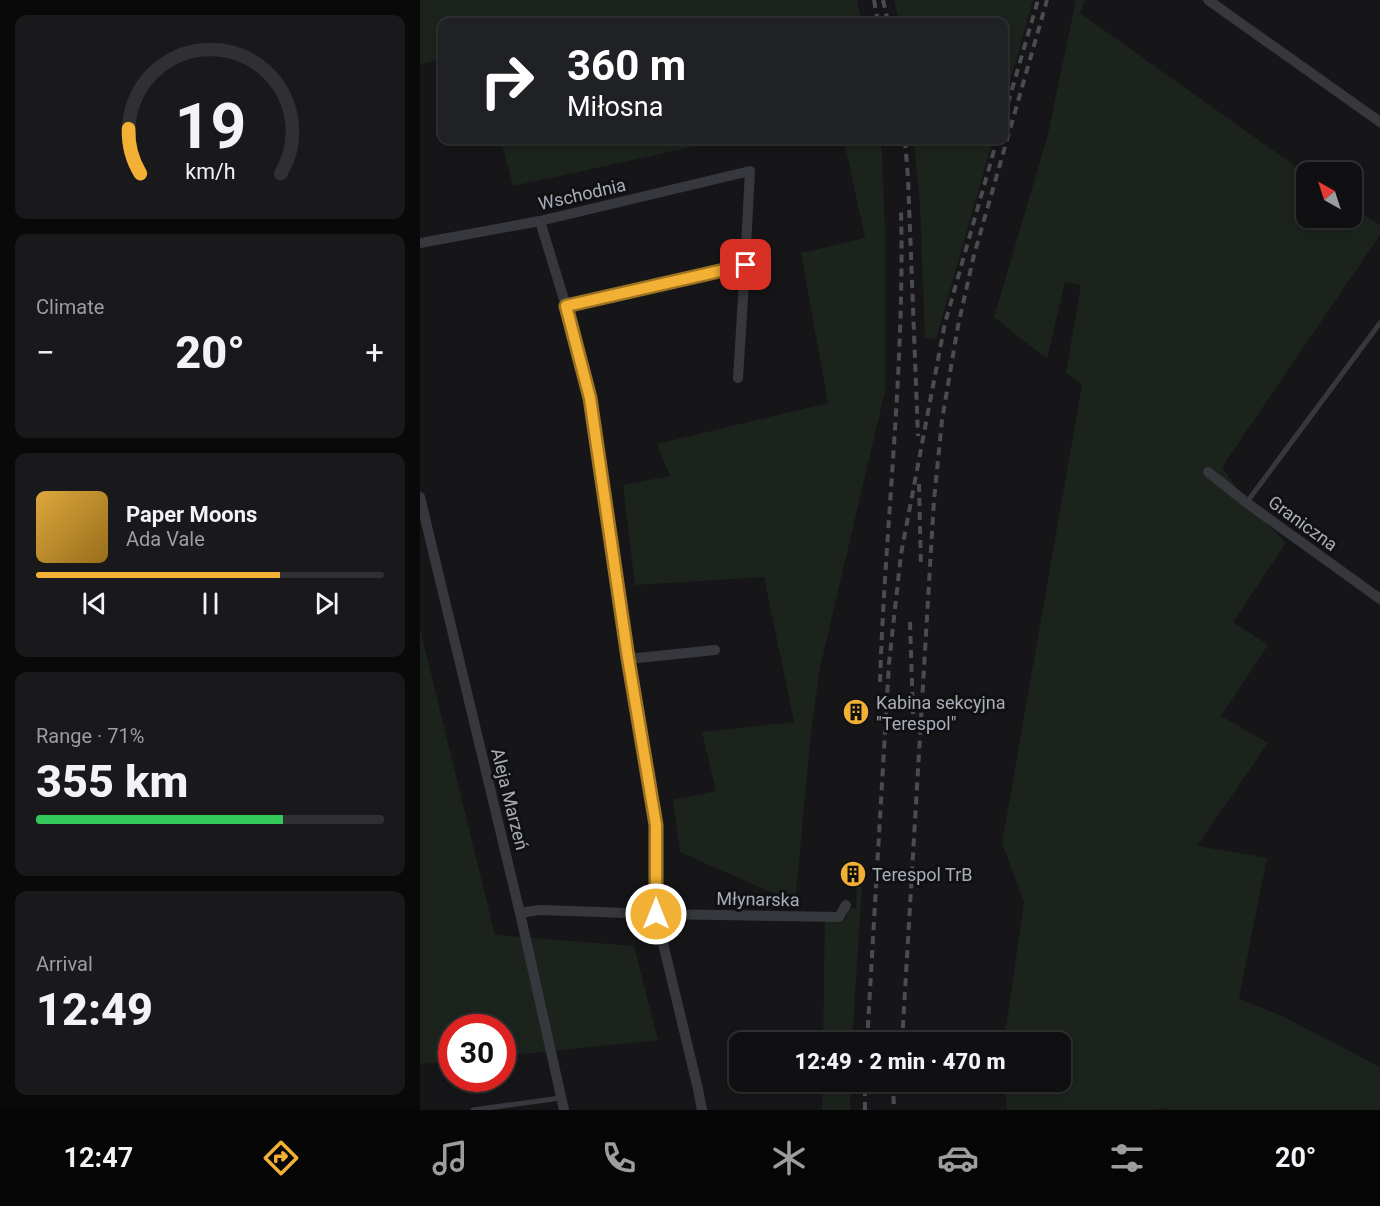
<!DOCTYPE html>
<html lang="en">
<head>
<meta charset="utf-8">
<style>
  :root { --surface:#101012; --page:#19191b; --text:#f1f3f6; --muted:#9c9d9f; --line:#303032; --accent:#f2b134 }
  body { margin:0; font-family:Roboto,sans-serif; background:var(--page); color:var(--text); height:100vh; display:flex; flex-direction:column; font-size:22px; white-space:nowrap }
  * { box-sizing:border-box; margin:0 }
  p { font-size:20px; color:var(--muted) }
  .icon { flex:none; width:33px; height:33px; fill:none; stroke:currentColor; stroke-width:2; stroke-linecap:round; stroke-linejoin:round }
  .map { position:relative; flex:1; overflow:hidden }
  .details { display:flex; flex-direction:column; gap:15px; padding:15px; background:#09090a; width:420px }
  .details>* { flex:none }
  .hud { position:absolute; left:18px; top:18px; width:570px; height:126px; border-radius:12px; box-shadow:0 3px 9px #0003,0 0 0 2px var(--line); background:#202124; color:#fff; overflow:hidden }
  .needle { width:39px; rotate:321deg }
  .buttons { position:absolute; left:876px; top:162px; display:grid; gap:12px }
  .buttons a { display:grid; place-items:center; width:66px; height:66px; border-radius:12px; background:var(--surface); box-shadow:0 3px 9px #0003,0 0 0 2px var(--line); font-size:30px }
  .speed { position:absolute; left:18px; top:1014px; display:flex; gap:12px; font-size:30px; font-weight:700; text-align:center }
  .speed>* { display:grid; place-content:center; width:78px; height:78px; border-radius:50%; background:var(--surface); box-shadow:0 3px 9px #0003,0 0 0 2px var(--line); line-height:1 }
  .speed .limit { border:9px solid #d22; background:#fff; color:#111 }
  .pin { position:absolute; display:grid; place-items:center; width:51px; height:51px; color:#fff; margin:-26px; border-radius:12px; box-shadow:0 3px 9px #0006 }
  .me { position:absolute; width:66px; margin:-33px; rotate:0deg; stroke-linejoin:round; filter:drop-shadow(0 0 4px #0008) }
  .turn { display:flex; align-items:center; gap:21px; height:126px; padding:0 30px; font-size:27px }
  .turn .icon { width:78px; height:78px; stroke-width:2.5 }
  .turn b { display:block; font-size:42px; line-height:51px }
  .big { font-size:45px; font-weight:800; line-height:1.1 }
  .details .widget { flex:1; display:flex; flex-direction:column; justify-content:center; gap:9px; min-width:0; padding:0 21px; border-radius:12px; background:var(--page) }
  .details .dial { align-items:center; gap:0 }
  .dial svg { height:156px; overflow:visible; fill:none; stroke:var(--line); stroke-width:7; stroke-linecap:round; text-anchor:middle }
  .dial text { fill:var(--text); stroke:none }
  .song { display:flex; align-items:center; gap:18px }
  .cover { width:72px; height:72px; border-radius:9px; background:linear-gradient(135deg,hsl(40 70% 55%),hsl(40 70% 35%)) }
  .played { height:6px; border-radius:3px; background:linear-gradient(90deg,var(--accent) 70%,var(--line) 70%) }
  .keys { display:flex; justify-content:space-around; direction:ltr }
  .heat { display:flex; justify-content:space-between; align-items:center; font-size:33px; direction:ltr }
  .charge { height:9px; border-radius:4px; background:linear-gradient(90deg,#34c759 71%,var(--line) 0) }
  .trip { position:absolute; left:309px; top:1032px; width:342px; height:60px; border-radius:12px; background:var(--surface); box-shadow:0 3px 9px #0003,0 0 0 2px var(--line); font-weight:800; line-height:60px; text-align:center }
  .tabs { display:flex; height:96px; justify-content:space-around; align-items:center; background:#060607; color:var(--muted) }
  .tabs .icon { width:42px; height:42px }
  .tabs .on { color:var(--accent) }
  .tabs b { font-size:27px; color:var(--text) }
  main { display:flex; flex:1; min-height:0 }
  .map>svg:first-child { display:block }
  .green { fill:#1c231d }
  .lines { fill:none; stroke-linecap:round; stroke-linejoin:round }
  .lane { stroke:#37383d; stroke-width:5 }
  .street { stroke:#37383d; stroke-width:10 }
  .rail { stroke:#4a4c52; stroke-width:4; stroke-dasharray:8 6; stroke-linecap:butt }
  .route-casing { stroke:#9d7322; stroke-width:15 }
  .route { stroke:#f2b134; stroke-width:10 }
  .labels { text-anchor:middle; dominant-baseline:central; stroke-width:6; stroke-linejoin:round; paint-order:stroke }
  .street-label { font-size:18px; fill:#a8adb8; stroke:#111113 }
  .poi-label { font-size:18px; fill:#a8adb8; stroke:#111113; text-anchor:start }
</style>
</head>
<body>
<main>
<section class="details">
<div class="widget dial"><svg viewBox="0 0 100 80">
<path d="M14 69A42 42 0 1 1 86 69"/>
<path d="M14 69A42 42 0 0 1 8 46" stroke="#f2b134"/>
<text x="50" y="56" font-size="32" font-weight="700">19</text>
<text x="50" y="72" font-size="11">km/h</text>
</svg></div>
<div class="widget"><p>Climate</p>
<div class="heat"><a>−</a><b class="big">20°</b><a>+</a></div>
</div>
<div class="widget">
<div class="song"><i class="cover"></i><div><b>Paper Moons</b><p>Ada Vale</p></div></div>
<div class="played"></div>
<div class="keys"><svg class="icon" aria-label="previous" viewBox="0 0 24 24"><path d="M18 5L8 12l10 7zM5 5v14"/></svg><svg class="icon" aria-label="pause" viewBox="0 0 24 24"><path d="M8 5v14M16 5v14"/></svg><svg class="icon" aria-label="next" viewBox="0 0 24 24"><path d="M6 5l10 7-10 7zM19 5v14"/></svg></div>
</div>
<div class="widget"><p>Range · 71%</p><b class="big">355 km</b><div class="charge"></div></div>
<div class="widget"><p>Arrival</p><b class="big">12:49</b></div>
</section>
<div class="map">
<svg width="960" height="1110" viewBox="0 0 960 1110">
  <rect width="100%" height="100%" fill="#161618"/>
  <path class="green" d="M0,0H437L442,22H22V59L0,64Z
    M474,0H613L584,103V22H479Z
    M656,0H665L660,13L886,174V218H932V206L960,226V235L802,467L827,503L866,543L813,622L848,645L801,716L848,743L777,846L847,858L819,999L862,1016L960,1067V1110H745L747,1108L728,1110H587L585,1082H640V1042H584L604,902L582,843L662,385L646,373L661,285L645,282L627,359L574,317L627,138Z
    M81,140H305L93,186Z
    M424,140H460L462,152L465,230V391L400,668L392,723L375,903L260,852L253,800L296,791L282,732L374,722L344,577L215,585L203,485L250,476L237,444L408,403L381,253L445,238Z
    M494,140H573L516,339L505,338L500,206Z
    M0,629L75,935L214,946L238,1040L83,1056L82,1028H32L31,1061L0,1064Z
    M437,887H442L432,1042H403L405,919H427V909L436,908Z
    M403,1082H430V1110H402Z"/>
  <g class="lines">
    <path class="lane" d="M827,502L960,323
      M53,1110L140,1098"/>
    <path class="street" d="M788,0L960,122
      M120,221L146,306L170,398L208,659L236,825V914L278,1089L282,1110
      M0,243L120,221L330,171L325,265L318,378
      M146,306L325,265
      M788,472L827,503L960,599
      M0,497L100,913L144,1110
      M208,659L295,650
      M100,913L119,910L236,914L419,917L426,905"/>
    <path class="rail" d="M454,0L458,22
      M463,0L468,22
      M584,117L618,0
      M485,140L488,178L498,436
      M499,484L501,568
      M490,622L493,715
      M460,682C465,525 485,368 481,211
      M447,1042L469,663L481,554L525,323L577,140
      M482,1042L511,549L514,500L522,420L538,326L554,255L627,0
      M473,1082L474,1110
      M445,1110V1082"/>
  </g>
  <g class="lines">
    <defs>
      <path id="route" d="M236,914V825L208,658L170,398L146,306L326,265"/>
    </defs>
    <use href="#route" class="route-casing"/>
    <use href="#route" class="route"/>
  </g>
  <defs>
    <symbol id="building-disc" viewBox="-11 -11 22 22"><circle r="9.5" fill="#f2b134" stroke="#111113"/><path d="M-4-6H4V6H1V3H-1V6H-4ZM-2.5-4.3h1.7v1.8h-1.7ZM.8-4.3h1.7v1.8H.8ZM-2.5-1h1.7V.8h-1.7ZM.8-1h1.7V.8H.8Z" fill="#111"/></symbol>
  </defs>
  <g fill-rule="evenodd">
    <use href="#building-disc" x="421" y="697" width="30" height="30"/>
    <use href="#building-disc" x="418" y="859" width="30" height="30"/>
  </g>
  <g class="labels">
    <g class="street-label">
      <text transform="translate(162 194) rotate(-13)">Wschodnia</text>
      <text transform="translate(883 523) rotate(36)">Graniczna</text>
      <text transform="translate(90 799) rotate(76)">Aleja Marzeń</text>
      <text transform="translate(338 899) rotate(1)">Młynarska</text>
    </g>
    <g class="poi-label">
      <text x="456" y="702">Kabina sekcyjna<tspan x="456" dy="21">"Terespol"</tspan></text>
      <text x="452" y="874">Terespol TrB</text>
    </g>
  </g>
</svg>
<div class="buttons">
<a><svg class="needle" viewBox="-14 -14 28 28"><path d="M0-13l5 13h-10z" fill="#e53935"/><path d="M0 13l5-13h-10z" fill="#9c9d9f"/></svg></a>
</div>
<div class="speed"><div class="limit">30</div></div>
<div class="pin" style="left:326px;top:265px;background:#d93025"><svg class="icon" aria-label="arrive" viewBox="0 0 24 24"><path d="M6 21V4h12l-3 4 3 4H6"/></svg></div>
<svg class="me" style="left:236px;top:914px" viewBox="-20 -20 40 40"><circle r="17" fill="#f2b134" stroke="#fff" stroke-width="3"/><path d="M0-11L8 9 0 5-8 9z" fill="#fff"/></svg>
<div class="trip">12:49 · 2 min · 470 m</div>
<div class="hud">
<div class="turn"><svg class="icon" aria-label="right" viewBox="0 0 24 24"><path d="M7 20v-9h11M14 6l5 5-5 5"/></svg><div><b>360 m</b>Miłosna</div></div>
</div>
</div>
</main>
<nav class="tabs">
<b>12:47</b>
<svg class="icon on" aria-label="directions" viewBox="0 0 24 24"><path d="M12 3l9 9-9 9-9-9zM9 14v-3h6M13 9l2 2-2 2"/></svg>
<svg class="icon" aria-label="music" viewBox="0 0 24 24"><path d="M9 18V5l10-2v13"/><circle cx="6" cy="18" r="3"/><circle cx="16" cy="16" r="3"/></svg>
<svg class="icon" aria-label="phone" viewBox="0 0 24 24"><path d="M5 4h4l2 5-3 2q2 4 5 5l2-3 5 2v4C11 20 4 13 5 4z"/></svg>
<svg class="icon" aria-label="climate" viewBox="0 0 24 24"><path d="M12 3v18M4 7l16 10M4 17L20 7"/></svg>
<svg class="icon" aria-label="car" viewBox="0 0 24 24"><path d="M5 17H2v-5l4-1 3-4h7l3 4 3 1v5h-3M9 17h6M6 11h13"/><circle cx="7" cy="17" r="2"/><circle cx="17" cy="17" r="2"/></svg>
<svg class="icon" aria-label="filters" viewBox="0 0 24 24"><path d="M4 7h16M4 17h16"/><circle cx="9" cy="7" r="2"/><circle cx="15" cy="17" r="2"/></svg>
<b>20°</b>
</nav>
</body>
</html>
